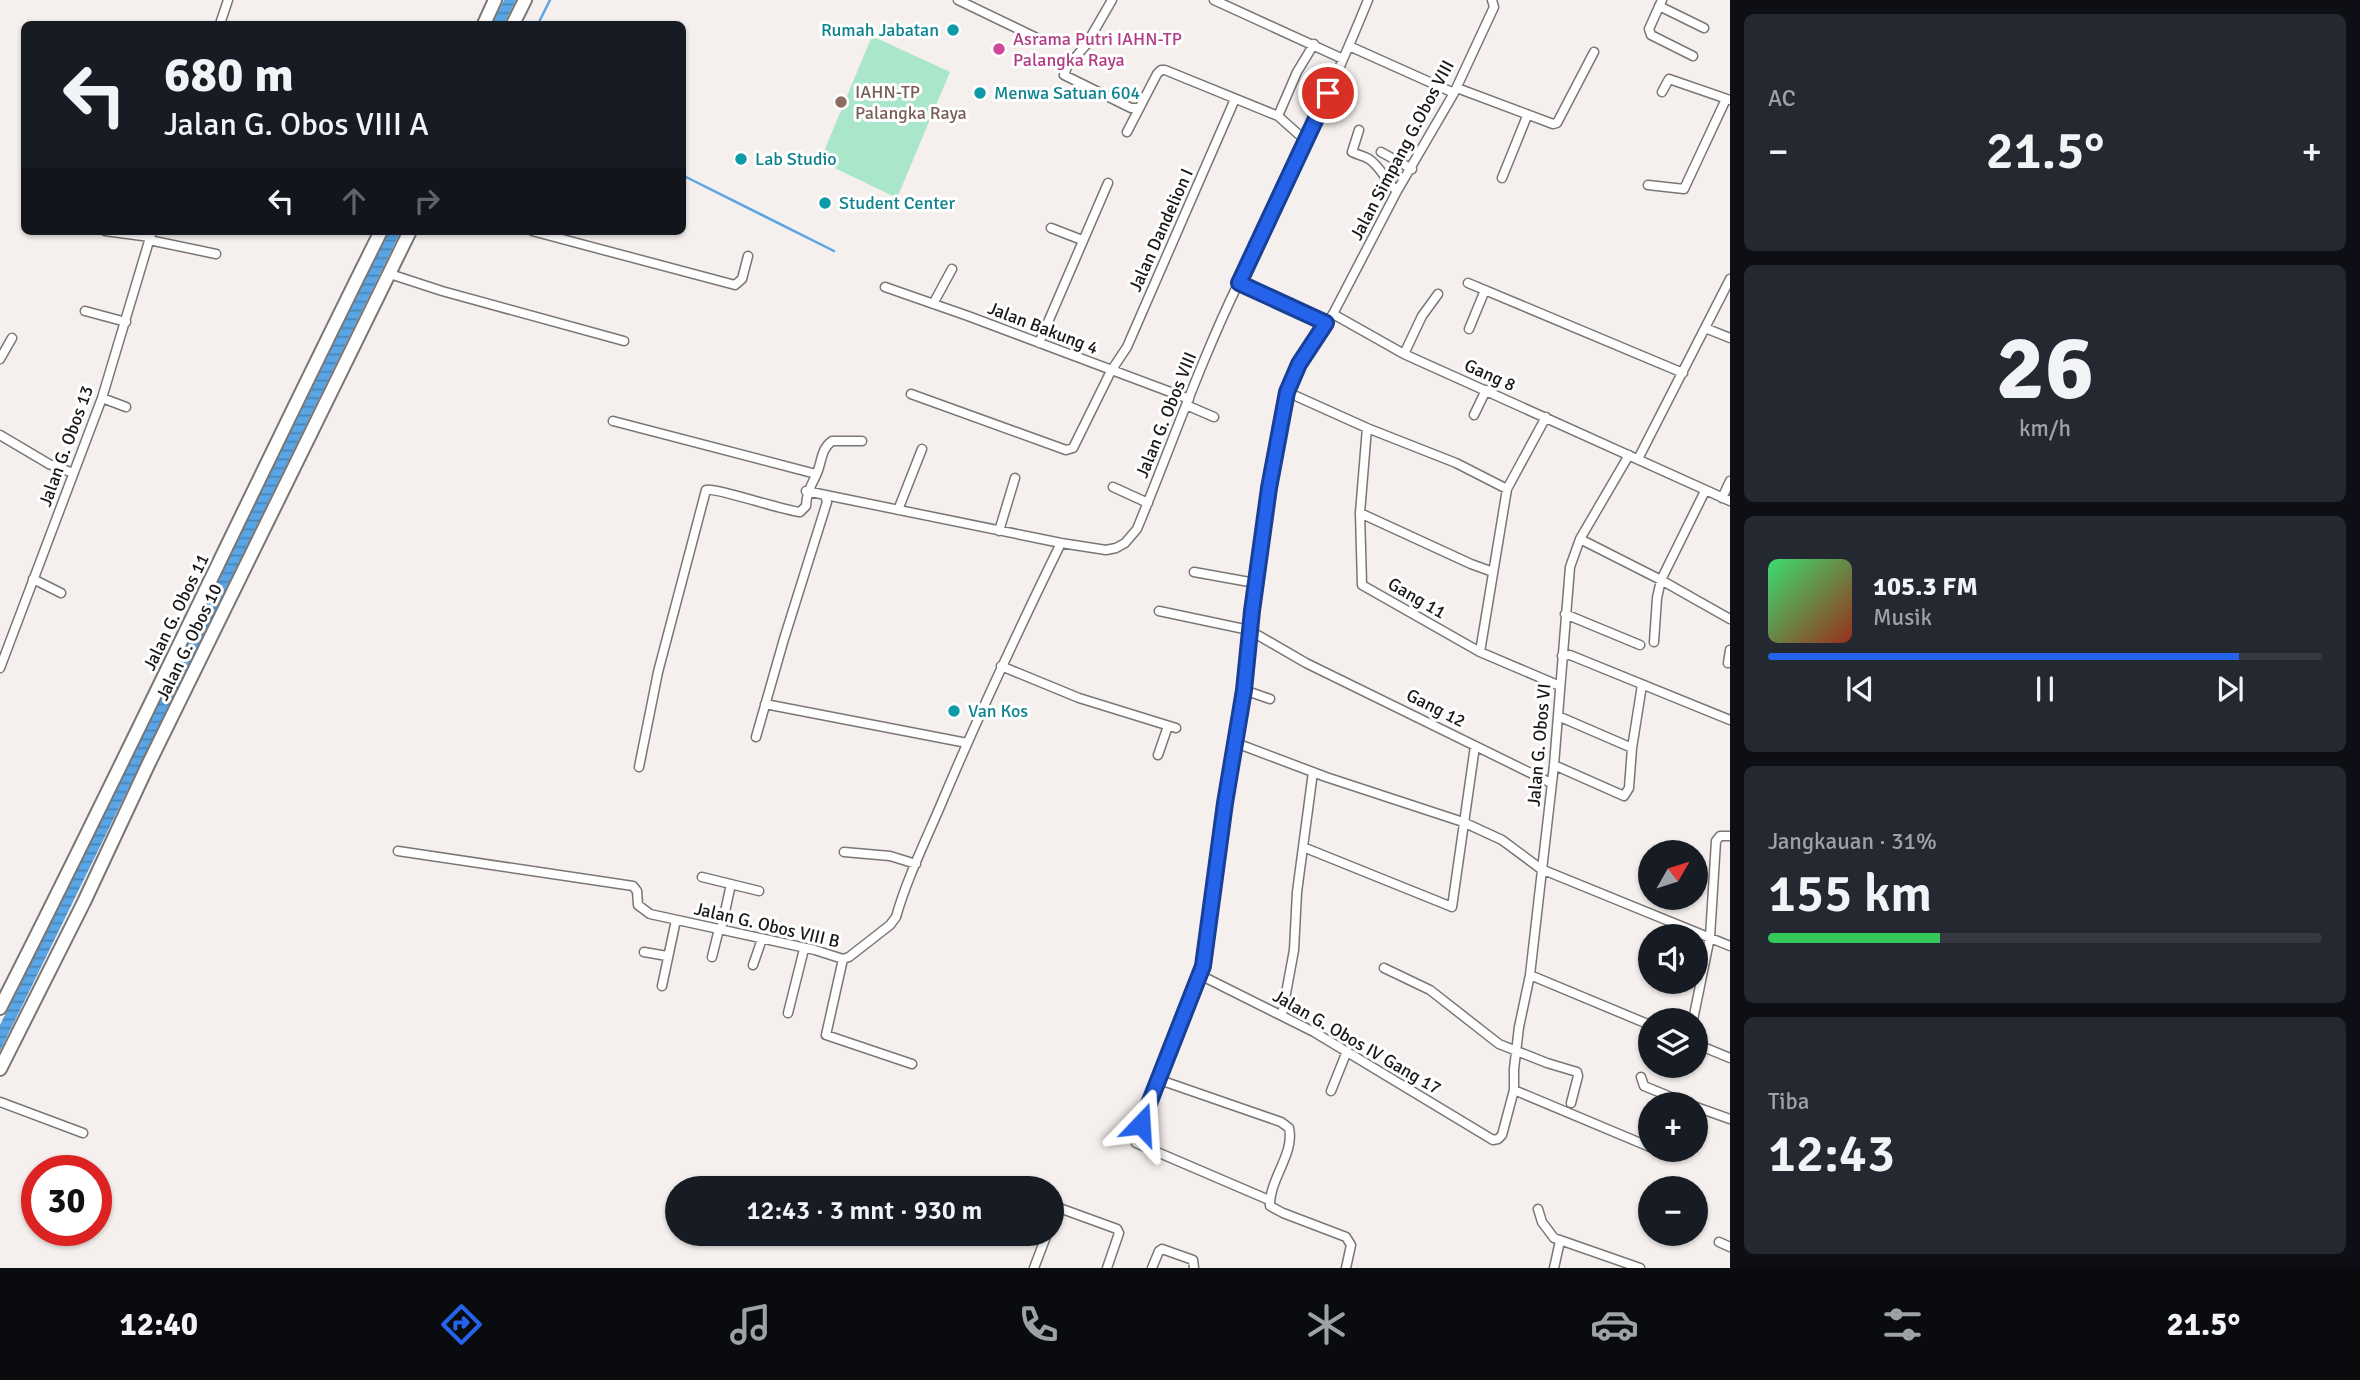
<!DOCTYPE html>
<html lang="id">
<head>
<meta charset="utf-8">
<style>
  :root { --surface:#171b24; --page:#242831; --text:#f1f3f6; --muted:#9ea1a6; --line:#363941; --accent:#2563eb }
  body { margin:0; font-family:Signika,sans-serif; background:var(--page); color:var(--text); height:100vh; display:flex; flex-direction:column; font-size:26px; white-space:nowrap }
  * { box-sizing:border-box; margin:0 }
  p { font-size:23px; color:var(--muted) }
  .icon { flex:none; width:38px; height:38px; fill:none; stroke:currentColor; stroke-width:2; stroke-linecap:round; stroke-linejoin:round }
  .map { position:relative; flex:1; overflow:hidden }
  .side { display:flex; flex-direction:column; gap:14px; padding:14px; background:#0d0f14; width:630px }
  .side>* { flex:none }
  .banner { position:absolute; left:21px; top:21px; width:665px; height:214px; border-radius:10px; box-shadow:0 2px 5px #0004; background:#171b24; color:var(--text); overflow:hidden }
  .needle { width:46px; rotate:51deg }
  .fabs { position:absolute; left:1638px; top:840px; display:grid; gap:14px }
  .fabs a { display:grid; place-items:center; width:70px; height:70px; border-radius:50%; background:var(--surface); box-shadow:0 2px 5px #0004; font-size:35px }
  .speed { position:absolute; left:21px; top:1155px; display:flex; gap:14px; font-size:35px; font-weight:700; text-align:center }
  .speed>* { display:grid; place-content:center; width:91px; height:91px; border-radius:50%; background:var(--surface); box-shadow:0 2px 5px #0004; line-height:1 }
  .speed .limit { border:10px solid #d22; background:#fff; color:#111 }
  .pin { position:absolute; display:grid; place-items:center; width:60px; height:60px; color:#fff; margin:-30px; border:4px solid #fff; border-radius:50%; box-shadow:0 2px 7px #0007 }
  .me { position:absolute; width:77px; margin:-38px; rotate:20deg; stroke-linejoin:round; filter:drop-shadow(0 0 5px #0008) }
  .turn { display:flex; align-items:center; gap:24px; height:147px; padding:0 28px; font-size:32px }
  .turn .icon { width:91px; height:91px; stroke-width:2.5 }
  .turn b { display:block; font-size:49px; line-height:60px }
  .lanes { display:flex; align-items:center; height:66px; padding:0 28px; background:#0003; justify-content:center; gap:35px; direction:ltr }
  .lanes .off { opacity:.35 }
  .big { font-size:52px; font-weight:600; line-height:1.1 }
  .side .card { flex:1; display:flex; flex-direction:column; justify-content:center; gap:10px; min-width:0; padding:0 24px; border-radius:10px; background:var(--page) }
  .side .dial { align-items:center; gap:0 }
  .dial b { font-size:91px; line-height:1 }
  .song { display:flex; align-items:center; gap:21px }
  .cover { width:84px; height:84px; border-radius:10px; background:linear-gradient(135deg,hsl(140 70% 55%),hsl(10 70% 35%)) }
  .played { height:7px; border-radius:4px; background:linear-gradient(90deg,var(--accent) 85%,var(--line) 85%) }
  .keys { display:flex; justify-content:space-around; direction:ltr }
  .heat { display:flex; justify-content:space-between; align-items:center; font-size:38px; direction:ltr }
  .charge { height:10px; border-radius:5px; background:linear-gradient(90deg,#34c759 31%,var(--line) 0) }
  .trip { position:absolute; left:665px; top:1176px; width:399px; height:70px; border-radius:35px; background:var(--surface); box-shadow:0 2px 5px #0004; font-weight:600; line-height:70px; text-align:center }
  .tab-bar { display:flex; height:112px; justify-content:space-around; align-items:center; background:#090b0e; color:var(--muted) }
  .tab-bar .icon { width:49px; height:49px }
  .tab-bar .current { color:var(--accent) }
  .tab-bar b { font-size:32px; color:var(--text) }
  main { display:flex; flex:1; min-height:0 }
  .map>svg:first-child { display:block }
  .garden { fill:#a9e6ca }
  .water { fill:url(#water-rules) }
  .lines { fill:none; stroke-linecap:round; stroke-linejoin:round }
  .stream { stroke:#59a5e5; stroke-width:2.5 }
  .street-casing { stroke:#7a7674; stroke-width:11 }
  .secondary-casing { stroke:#7a7674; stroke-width:16 }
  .street { stroke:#fff; stroke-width:8 }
  .secondary { stroke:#fff; stroke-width:12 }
  .route-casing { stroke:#184099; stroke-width:18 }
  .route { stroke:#2563eb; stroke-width:12 }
  .culture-dot { fill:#0f9aa8; stroke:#fff; stroke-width:2.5 }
  .hotel-dot { fill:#d1479c; stroke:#fff; stroke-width:2.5 }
  .education-dot { fill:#8d6e63; stroke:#fff; stroke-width:2.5 }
  .labels { text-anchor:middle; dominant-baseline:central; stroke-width:6; stroke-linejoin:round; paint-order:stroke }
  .culture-label { font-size:18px; fill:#0d838f; stroke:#fff; text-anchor:start }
  .hotel-label { font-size:18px; fill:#b23c85; stroke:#fff; text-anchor:start }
  .education-label { font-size:18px; fill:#785e54; stroke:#fff; text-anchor:start }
  .street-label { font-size:18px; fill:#1a1918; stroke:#fff }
</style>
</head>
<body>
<main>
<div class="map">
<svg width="1730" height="1268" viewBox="0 0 1730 1268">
  <defs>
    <pattern id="water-rules" width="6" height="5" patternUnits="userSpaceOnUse" patternTransform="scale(1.75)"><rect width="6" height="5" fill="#59a5e5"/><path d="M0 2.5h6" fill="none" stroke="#4986b9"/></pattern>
  </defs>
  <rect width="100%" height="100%" fill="#f5f0ee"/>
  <path class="garden" d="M872,36L950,72L897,198L820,161Z"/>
  <path class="water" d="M504,0H516L504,24H492Z
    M389,231H401L0,1051V1025Z"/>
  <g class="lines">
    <path class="stream" d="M538,24L550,0
      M682,175L834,251"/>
    <defs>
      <path id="street" d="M958,0L1037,38
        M1112,0L1086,45L1067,67L1064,75L1131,108H1139
        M1214,0L1343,59
        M1662,0L1649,29L1651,35L1693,56
        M1659,6L1704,28
        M220,24L228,0
        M1349,46L1454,93
        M1457,88L1553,124L1557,123L1594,52
        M1662,92L1669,79L1730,100
        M1278,116L1297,72L1314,44
        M1359,130L1352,152C1358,155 1364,156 1369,159C1381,167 1386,182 1397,191
        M1127,132L1157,74L1161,70H1165L1278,116L1306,141
        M1381,152L1412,169
        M1502,178L1527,116
        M1648,185L1684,189L1726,99
        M1051,228L1082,240
        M105,231L150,237
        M532,231L735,285L742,279L748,256
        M149,240L216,254
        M390,274L442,291L624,341
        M1239,283L1326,323
        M1468,283L1683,373
        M885,287L968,316L1189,399
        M933,304L952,269
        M85,311L126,322
        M1333,314L1404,354L1730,501
        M1705,328L1730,338
        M1469,329L1485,290
        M1039,343L1108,183
        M1404,354L1422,316L1438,294
        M0,359L12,338
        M1287,392L1367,428L1456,463L1507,489
        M911,394L1066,450L1073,448L1111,371L1127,347L1235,99
        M102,398L126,407
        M1186,405L1214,417
        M1474,415L1486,390
        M613,421L816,474
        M1367,428L1360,513L1362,585L1480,652L1560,686
        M0,435L49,464L73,473
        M1638,459L1730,279
        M1113,487L1148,503
        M806,491L1061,543L1106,550L1116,548L1125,543L1137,529C1171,447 1200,362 1239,282C1284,189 1329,96 1368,0
        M1722,498L1730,481
        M898,510L922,449
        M1360,513L1471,564L1493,572
        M999,531L1015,478
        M1580,539L1661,580L1730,619
        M1194,572L1255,583
        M33,579L61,593
        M1159,611L1249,630L1306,663L1551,783
        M1565,614L1640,645
        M1654,642L1657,598L1661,580L1705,491
        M1480,652L1507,489L1546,417
        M1562,656L1570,655L1730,720
        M1728,663L1730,650
        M1001,666L1079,698L1176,728
        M0,668L102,398L152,231
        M1244,690L1270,699
        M765,704L967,743
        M1558,716L1632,748
        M756,737L784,639L827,502L825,495
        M1236,743L1326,777L1463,822L1502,840L1541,869L1730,946
        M1158,755L1168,726
        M1554,765L1624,796L1629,788L1632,748L1642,685
        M639,767L658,672L706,490C715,487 781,510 800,512L806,506C807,490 811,487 817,473C822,461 821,449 832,441H862
        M1303,847L1452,907L1475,746
        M398,851L633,886L637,891L638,905L650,914L815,950L843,959L849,957L890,925L896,917C907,878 926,840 942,802C979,714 1019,629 1061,543
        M844,852L890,856L916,864
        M702,877L759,891
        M721,930L731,884
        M644,952L667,956
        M712,957L719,929
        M843,959L826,1035L912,1064
        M753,965L762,939
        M1384,968L1430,990L1499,1044L1547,1063L1577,1072L1578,1076L1571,1103
        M1200,975L1314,1032L1493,1140L1498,1139L1502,1135L1514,1090V1069L1519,1027L1530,975L1554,765L1570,567L1580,539L1629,455
        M1530,975L1650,1025
        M662,986L676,920
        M788,1013L804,949
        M1282,1015L1294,950L1297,892L1313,772
        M1693,1020L1710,937L1716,841L1720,836H1730
        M1696,1044L1730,1058
        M1641,1077L1644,1086L1688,1104
        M1157,1079L1281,1122L1289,1128C1295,1154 1269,1179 1270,1206L1283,1213L1346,1237L1351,1245L1346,1268
        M1514,1090L1650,1147
        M1331,1091L1347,1051
        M0,1102L83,1133
        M1696,1107L1730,1119
        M1656,1150L1665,1153
        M1269,1200L1136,1143L1159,1074L1194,992L1203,966L1225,803L1244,690L1252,611L1269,488L1289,386L1315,338L1333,314L1397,191L1454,93L1494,7L1492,0
        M1538,1209L1542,1222L1554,1238L1640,1268
        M1052,1222L1057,1210L1062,1209L1117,1229L1119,1233L1107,1268
        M1719,1242L1730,1247
        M1034,1268L1047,1234
        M1152,1268L1159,1251L1162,1249L1193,1260L1194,1268
        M1554,1268L1560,1241"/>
      <path id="secondary" d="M484,24L495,0
        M513,24L525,0
        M0,1008C131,751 252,489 381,231
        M0,1069L84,902L148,765L410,231"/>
    </defs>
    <use href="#street" class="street-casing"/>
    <use href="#secondary" class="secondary-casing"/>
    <use href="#street" class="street"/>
    <use href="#secondary" class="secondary"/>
  </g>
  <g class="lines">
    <defs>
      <path id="route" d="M1141,1124L1203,966L1225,803L1244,690L1252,611L1269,488L1287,392L1299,364L1326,323L1239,283L1328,93"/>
    </defs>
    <use href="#route" class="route-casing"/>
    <use href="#route" class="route"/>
  </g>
  <g class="culture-dot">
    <circle cx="953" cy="30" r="7"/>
    <circle cx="980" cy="93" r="7"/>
    <circle cx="741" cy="159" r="7"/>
    <circle cx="825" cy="203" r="7"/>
    <circle cx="954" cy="711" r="7"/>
  </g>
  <circle class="hotel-dot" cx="999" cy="49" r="7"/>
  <circle class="education-dot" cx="841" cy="102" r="7"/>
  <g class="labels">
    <g class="culture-label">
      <text x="939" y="30" text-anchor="end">Rumah Jabatan</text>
      <text x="994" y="93">Menwa Satuan 604</text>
      <text x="755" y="159">Lab Studio</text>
      <text x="839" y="203">Student Center</text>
      <text x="968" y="711">Van Kos</text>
    </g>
    <g class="hotel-label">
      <text x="1013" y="39">Asrama Putri IAHN-TP<tspan x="1013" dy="21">Palangka Raya</tspan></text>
    </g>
    <g class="education-label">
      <text x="855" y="92">IAHN-TP<tspan x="855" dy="21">Palangka Raya</tspan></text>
    </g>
    <g class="street-label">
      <text transform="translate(1402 150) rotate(-62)">Jalan Simpang G.Obos VIII</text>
      <text transform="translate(1161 230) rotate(-66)">Jalan Dandelion I</text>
      <text transform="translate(1043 328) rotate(21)">Jalan Bakung 4</text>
      <text transform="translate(1490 375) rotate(24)">Gang 8</text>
      <text transform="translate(1166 415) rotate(-68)">Jalan G. Obos VIII</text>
      <text transform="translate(66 446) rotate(-70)">Jalan G. Obos 13</text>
      <text transform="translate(1417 598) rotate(30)">Gang 11</text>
      <text transform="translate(176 612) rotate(-64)">Jalan G. Obos 11</text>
      <text transform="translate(189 642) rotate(-64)">Jalan G. Obos 10</text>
      <text transform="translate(1436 708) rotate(27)">Gang 12</text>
      <text transform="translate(1539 745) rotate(-85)">Jalan G. Obos VI</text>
      <text transform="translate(767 925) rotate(13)">Jalan G. Obos VIII B</text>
      <text transform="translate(1357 1042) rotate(30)">Jalan G. Obos IV Gang 17</text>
    </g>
  </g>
</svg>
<div class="fabs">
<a><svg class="needle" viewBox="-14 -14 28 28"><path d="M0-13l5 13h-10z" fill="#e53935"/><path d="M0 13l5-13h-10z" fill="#9ea1a6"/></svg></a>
<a><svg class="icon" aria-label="sound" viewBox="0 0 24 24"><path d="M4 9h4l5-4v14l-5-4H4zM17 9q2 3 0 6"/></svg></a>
<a><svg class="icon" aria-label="layers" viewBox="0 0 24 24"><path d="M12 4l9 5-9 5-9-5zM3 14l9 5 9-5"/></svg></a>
<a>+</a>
<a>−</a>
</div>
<div class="speed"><div class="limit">30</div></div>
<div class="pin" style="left:1328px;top:93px;background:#d93025"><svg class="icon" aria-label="arrive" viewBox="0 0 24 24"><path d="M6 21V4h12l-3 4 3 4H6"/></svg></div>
<svg class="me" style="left:1141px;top:1124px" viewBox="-20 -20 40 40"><path d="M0-17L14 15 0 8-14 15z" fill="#2563eb" stroke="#fff" stroke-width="4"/></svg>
<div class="trip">12:43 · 3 mnt · 930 m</div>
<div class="banner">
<div class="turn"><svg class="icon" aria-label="left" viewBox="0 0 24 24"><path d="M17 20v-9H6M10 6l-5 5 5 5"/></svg><div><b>680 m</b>Jalan G. Obos VIII A</div></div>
<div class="lanes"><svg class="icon" aria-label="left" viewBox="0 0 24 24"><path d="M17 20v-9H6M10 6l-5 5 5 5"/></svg><svg class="icon off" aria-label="ahead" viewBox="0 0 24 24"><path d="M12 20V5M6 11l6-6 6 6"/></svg><svg class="icon off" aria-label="right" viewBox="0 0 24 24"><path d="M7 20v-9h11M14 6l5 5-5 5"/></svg></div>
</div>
</div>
<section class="side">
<div class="card"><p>AC</p>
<div class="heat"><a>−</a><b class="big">21.5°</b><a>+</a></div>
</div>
<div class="card dial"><b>26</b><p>km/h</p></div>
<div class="card">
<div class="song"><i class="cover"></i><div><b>105.3 FM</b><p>Musik</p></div></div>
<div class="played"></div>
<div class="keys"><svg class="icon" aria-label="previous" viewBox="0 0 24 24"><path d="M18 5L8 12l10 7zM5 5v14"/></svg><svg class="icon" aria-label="pause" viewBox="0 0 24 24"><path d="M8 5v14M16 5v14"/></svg><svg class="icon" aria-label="next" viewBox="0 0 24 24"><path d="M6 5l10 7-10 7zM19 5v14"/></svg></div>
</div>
<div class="card"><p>Jangkauan · 31%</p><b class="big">155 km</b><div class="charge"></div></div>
<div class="card"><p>Tiba</p><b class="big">12:43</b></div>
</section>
</main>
<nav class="tab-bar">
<b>12:40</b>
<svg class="icon current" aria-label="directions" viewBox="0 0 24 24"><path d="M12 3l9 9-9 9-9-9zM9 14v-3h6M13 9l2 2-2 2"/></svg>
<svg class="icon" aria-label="music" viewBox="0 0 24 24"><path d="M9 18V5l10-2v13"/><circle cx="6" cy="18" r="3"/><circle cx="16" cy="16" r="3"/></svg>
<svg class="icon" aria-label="phone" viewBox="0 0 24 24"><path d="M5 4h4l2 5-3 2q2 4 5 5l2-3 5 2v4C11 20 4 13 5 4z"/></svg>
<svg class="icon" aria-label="climate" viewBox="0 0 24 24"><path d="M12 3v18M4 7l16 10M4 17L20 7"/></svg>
<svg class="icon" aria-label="car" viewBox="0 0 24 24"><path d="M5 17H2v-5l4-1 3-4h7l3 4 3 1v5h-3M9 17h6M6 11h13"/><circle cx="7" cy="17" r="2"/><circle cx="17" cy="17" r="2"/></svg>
<svg class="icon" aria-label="filters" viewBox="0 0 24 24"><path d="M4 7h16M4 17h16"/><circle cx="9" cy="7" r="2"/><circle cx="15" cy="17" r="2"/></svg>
<b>21.5°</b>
</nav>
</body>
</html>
